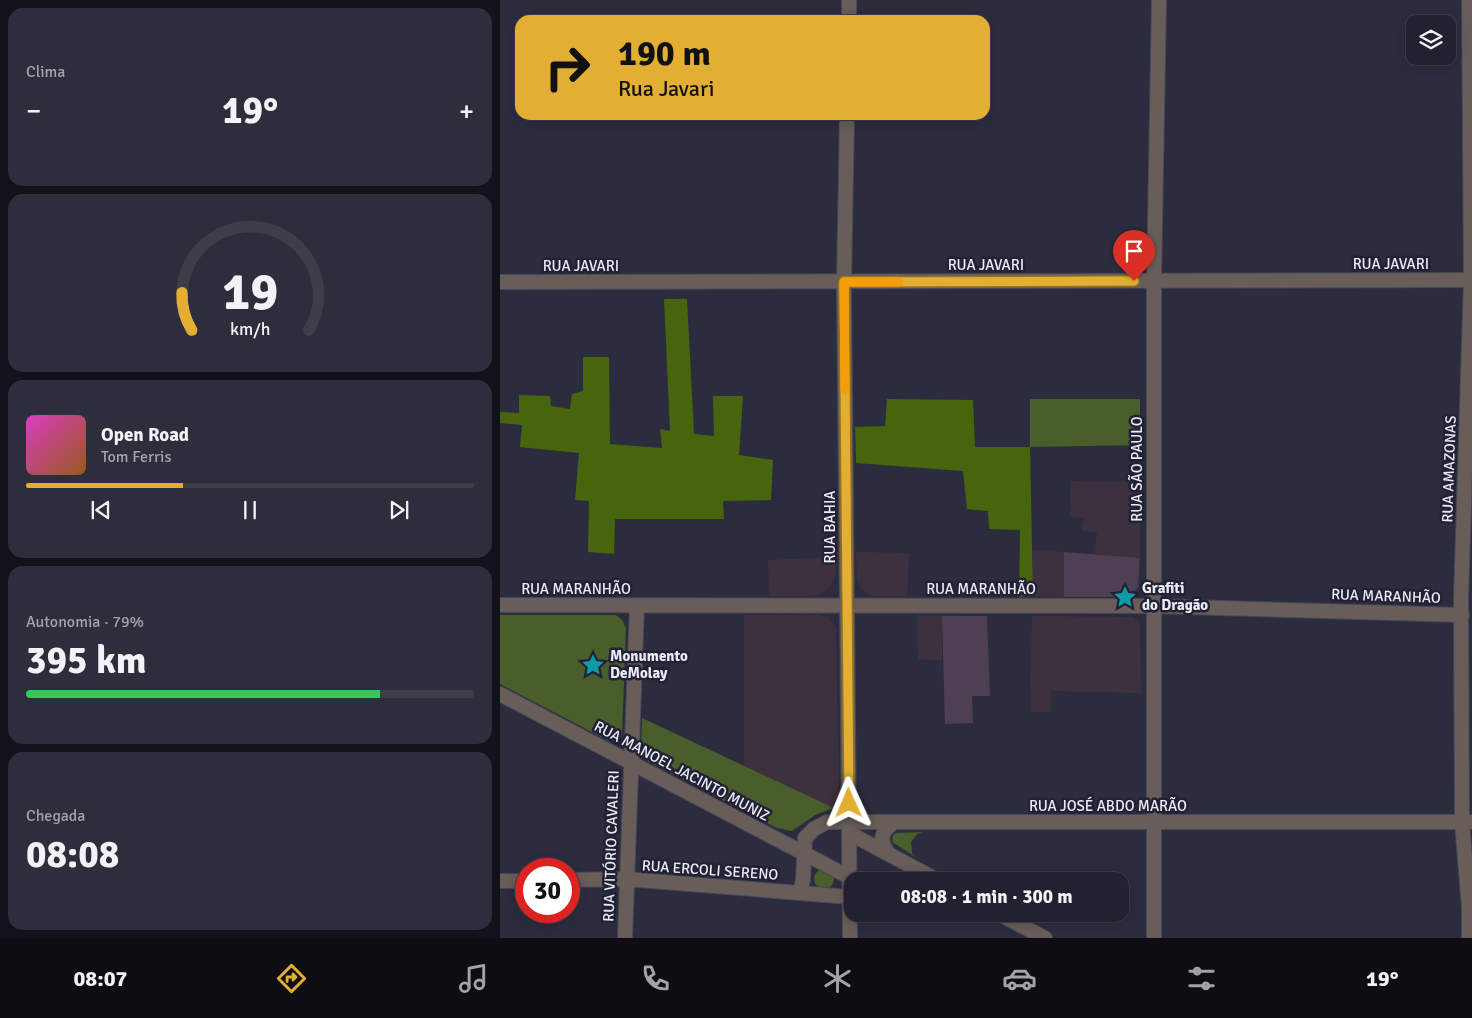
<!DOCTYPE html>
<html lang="pt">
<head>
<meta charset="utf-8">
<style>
  :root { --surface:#21212f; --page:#2d2e3b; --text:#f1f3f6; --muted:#a2a3aa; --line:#3e3e4b; --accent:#e2af34 }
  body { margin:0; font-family:Signika,sans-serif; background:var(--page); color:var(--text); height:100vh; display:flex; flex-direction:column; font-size:19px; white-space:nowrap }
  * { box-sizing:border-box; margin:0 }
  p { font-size:16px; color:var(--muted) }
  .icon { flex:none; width:28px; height:28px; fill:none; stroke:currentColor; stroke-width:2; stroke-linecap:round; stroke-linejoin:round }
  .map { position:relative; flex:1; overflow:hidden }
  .details { display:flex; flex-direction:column; gap:8px; padding:8px; background:#12121a; width:500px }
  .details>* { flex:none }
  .guide { position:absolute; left:15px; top:15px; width:475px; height:105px; border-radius:15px; box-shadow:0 2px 12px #0003,0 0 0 1px var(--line); background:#e2af34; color:#111; overflow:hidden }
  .controls { position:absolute; left:906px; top:15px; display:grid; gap:10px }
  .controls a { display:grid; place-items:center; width:50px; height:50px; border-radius:10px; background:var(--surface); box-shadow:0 2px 12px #0003,0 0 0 1px var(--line); font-size:25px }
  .speed { position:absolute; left:15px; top:858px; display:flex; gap:10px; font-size:25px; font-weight:700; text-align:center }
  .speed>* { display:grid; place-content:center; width:65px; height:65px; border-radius:50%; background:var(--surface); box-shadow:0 2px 12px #0003,0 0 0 1px var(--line); line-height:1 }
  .speed .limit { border:8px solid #d22; background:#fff; color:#111 }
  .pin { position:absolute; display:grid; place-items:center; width:42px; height:42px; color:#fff; margin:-51px -21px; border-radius:50% 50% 50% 0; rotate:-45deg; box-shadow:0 0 5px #0007 }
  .pin .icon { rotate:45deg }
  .me { position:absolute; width:55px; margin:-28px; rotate:359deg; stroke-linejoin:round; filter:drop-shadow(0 0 4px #0008) }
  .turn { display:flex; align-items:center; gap:18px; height:105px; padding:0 20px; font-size:22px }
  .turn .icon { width:65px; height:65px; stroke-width:2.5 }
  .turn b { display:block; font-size:35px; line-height:42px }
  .big { font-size:38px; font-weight:800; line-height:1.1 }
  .details .tile { flex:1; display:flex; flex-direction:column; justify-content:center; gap:8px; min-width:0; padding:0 18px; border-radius:15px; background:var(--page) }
  .details .dial { align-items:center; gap:0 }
  .dial svg { height:130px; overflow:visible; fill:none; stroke:var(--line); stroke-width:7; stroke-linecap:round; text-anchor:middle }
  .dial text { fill:var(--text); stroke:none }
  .song { display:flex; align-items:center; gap:15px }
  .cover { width:60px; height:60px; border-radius:8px; background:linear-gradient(135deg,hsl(310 70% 55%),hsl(30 70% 35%)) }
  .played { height:5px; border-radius:2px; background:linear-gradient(90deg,var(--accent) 35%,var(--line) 35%) }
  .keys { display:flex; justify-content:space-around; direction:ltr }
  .heat { display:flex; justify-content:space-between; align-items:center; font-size:28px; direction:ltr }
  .charge { height:8px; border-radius:4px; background:linear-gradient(90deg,#34c759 79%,var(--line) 0) }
  .trip { position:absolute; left:344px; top:872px; width:285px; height:50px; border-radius:15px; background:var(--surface); box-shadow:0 2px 12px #0003,0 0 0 1px var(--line); font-weight:800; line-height:50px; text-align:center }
  .dock { display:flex; height:80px; justify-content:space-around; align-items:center; background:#0d0d13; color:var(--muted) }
  .dock .icon { width:35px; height:35px }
  .dock .on { color:var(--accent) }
  .dock b { font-size:22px; color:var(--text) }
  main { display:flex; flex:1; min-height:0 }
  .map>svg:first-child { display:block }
  .commercial { fill:#3e313f }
  .green { fill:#495e2b }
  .forest { fill:#47650c }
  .building { fill:#4e4052 }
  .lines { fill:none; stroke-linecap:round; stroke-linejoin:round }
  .minor-casing { stroke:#474759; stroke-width:16 }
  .tertiary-casing { stroke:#474759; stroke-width:16 }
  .minor { stroke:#685d58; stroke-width:14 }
  .tertiary { stroke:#685d58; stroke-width:14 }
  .route-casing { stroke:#937222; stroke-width:12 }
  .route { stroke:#e2af34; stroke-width:9 }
  .slow { stroke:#f59e0b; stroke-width:9 }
  .labels { text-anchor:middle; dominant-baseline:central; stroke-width:5; stroke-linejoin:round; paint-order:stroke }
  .street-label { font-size:15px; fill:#ebebf8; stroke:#232235 }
  .poi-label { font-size:15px; font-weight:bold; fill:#ebebf8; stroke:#232235; text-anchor:start }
</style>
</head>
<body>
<main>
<section class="details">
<div class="tile"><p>Clima</p>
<div class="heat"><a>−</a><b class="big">19°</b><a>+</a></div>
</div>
<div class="tile dial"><svg viewBox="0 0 100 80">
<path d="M14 69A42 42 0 1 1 86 69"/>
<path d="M14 69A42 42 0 0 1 8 46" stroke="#e2af34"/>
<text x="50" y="56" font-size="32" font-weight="700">19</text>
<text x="50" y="72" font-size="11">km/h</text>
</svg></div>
<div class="tile">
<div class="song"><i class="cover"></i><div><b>Open Road</b><p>Tom Ferris</p></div></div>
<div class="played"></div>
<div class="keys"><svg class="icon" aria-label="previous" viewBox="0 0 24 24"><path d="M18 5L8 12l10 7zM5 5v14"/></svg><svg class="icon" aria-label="pause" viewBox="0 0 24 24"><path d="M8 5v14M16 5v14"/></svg><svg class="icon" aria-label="next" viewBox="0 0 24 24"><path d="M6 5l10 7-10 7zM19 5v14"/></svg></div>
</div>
<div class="tile"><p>Autonomia · 79%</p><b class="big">395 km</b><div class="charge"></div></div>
<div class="tile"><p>Chegada</p><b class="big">08:08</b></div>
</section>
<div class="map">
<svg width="972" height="938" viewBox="0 0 972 938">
  <rect width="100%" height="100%" fill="#2c2c3f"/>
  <path class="commercial" d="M571,481L640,482V558L595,554L597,532L581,531L584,518L570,517Z
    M533,550L564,552V597L533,596Z
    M356,552L409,553L407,596H372L361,589L357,580Z
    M337,557L335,577L332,584L321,594L306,596H269L268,560Z
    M244,615H318L328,618L336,627L339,798L334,808L244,766Z
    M417,615L442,616V660L418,659Z
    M532,616L633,617L640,626L641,693L551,691V712H530Z"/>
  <path class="green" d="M530,399H640V445L530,447Z
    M0,615H116L122,620L126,628L122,735L118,741H109L0,684Z
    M142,718L334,808L315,815L292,831L277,828L147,761L141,750Z
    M423,832L417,834L411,842L412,853L416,857L392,842L393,835L396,833Z
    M314 879a10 10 0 1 1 20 0a10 10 0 1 1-20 0Z"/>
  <path class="forest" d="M164,299H187L194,434L214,436L213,396H243L239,455L273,460L271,500L223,501L224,519H115L114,554L88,552L89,501L75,500L79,453L20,447L22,425L0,423V412L19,413V395L50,396L51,406L70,409L72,394L83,391V357H109L110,444L162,448L160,429L170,431Z
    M387,399L473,400L475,447H530L533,596L519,597L520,530L489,529L488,511L467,509L463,471L356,463L355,427L385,426Z"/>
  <path class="building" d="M564,552L640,558L638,588L625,597H564Z
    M442,616H487L490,696H472L473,723L445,724Z"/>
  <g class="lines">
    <defs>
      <path id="minor" d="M349,20V0
        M347,115L344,282L350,938
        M0,282L972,280
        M0,605L653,606L962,615
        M0,694L349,877
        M349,833L439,881
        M389,854C379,841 380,833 393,823
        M69,880L126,879L350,897
        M0,881H26
        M300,892L303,880L305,838L314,829L327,822H972
        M499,914L545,938
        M125,938L137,606"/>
      <path id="tertiary" d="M654,938V281L659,0
        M969,938V908L962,822L961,599L971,280L969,0"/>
    </defs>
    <use href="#minor" class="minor-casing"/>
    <use href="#tertiary" class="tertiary-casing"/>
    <use href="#minor" class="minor"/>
    <use href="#tertiary" class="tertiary"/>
  </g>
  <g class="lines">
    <defs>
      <path id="route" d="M349,803L344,282L634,281"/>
    </defs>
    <use href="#route" class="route-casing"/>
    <use href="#route" class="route"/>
    <path class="slow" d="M345,390L344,282H399"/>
  </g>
  <defs>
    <symbol id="sight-bare" viewBox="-9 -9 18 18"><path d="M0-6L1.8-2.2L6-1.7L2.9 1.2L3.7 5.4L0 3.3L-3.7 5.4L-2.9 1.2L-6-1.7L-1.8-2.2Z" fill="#0f9aa8" stroke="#232235" stroke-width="2.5" paint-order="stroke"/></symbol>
  </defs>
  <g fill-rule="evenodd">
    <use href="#sight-bare" x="609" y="581" width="32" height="32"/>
    <use href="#sight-bare" x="77" y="649" width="32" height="32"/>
  </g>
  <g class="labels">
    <g class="street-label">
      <text x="891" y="264">RUA JAVARI</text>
      <text x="486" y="265">RUA JAVARI</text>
      <text x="81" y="266">RUA JAVARI</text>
      <text transform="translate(637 469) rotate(-90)">RUA SÃO PAULO</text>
      <text transform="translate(949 469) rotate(-88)">RUA AMAZONAS</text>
      <text transform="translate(330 527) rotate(-90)">RUA BAHIA</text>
      <text x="76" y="589">RUA MARANHÃO</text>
      <text x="481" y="589">RUA MARANHÃO</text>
      <text transform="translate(886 596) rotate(2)">RUA MARANHÃO</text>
      <text transform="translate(182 771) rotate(28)">RUA MANOEL JACINTO MUNIZ</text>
      <text x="608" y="806">RUA JOSÉ ABDO MARÃO</text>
      <text transform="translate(111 846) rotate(-88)">RUA VITÓRIO CAVALERI</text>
      <text transform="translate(210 870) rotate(4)">RUA ERCOLI SERENO</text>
    </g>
    <g class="poi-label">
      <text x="642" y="588">Grafiti<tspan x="642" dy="17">do Dragão</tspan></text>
      <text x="110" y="656">Monumento<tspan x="110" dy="17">DeMolay</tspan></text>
    </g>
  </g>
</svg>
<div class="controls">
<a><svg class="icon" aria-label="layers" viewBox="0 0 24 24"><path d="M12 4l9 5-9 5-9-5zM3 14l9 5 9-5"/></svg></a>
</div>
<div class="speed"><div class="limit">30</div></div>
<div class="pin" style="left:634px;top:281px;background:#d93025"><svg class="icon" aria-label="arrive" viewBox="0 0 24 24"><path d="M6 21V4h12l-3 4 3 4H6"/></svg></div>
<svg class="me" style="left:349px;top:803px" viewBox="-20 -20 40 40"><path d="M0-17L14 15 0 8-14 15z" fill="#e2af34" stroke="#fff" stroke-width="4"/></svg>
<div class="trip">08:08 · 1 min · 300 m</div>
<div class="guide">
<div class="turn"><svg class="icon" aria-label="right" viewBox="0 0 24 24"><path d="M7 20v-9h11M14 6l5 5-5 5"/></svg><div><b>190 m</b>Rua Javari</div></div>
</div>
</div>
</main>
<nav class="dock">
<b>08:07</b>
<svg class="icon on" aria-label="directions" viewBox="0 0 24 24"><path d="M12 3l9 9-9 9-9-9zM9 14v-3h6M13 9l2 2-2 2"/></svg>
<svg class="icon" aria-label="music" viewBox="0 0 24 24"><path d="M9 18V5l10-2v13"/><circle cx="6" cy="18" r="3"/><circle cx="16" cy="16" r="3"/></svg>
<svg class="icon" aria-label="phone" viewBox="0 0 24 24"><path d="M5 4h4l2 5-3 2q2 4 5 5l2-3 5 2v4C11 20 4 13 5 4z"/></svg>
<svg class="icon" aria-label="climate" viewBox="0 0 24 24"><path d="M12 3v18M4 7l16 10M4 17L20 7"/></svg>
<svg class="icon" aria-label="car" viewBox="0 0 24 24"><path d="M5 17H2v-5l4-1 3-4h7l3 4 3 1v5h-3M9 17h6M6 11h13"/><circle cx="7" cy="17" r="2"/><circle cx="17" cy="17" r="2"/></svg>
<svg class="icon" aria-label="filters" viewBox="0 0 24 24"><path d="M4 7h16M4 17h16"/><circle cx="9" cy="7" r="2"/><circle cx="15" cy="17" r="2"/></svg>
<b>19°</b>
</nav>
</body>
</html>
